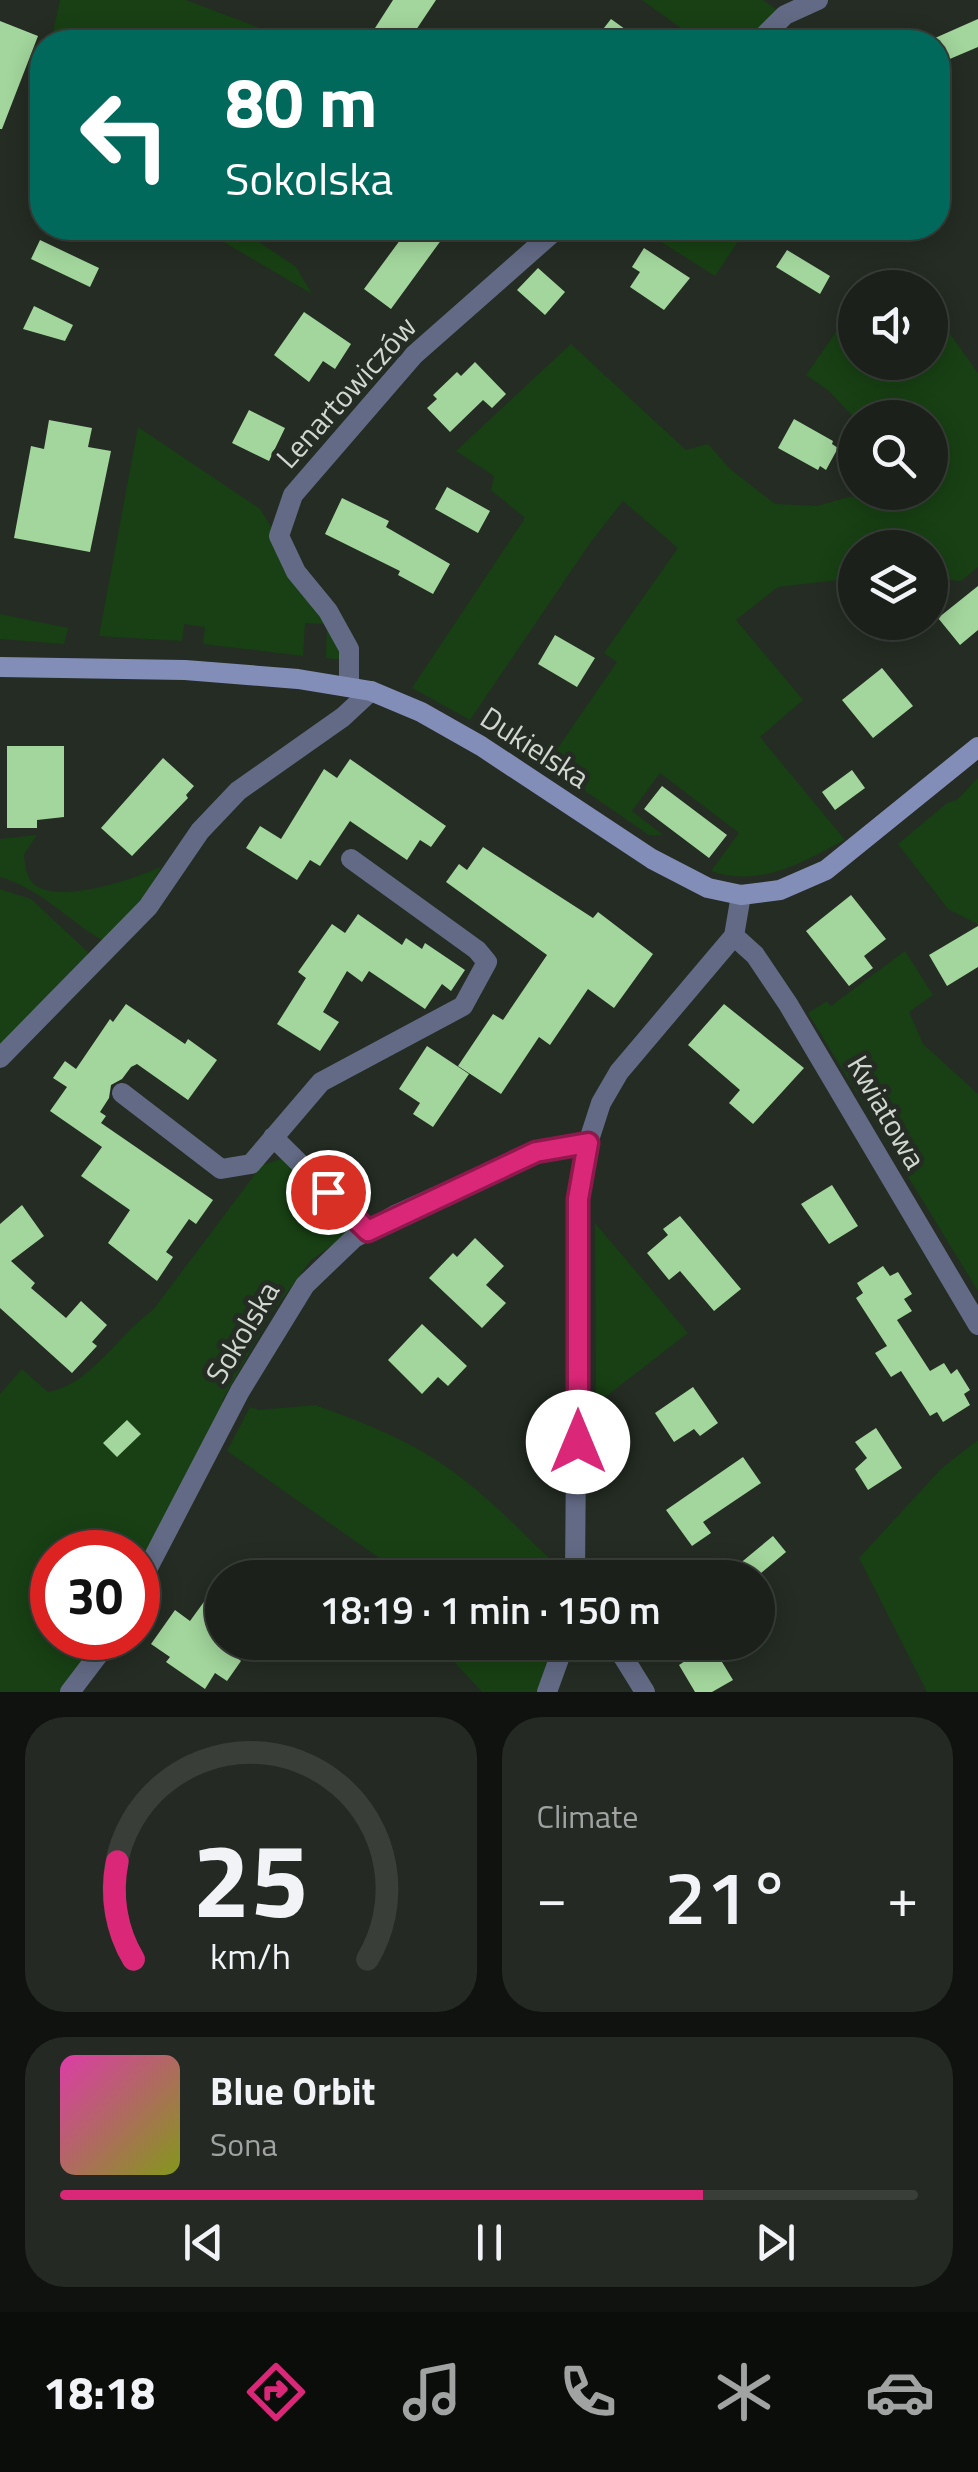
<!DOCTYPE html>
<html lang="en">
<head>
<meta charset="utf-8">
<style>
  :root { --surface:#1b211a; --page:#242923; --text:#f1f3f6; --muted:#a0a3a2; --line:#393e39; --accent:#db2777 }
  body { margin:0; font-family:"Titillium Web",sans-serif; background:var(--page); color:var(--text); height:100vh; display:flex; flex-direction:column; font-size:38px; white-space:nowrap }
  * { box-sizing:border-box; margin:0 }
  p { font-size:32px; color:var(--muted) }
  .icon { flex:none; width:55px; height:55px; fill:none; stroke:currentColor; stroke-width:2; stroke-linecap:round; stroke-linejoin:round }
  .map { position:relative; height:1692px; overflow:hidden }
  .panel { display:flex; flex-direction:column; gap:25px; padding:25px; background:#0f120e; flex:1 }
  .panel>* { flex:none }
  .hud { position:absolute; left:30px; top:30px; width:920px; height:210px; border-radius:40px; box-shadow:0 5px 25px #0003,0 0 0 2px var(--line); background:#00695c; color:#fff; overflow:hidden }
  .buttons { position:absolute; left:838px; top:270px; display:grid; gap:20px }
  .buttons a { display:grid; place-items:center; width:110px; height:110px; border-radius:50%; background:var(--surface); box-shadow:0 5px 25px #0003,0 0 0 2px var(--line); font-size:50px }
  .speed { position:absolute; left:30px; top:1530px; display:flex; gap:20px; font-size:50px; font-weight:700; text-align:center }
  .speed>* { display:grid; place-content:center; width:130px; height:130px; border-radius:50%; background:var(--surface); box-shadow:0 5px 25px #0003,0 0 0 2px var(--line); line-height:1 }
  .speed .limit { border:15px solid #d22; background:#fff; color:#111 }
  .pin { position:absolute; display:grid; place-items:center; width:85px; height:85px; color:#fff; margin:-42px; border:5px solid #fff; border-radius:50%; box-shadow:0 2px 10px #0007 }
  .me { position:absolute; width:110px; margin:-55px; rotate:0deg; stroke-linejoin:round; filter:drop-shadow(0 0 8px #0008) }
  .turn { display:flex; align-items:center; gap:35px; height:210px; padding:0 30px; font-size:45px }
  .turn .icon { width:130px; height:130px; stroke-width:2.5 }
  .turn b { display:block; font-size:70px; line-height:85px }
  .big { font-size:75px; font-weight:600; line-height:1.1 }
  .panel .widget { flex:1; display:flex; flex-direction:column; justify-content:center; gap:15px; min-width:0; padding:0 35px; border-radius:40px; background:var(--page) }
  .panel .dial { align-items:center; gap:0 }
  .dial svg { height:260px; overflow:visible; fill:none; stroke:var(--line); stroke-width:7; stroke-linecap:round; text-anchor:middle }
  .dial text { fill:var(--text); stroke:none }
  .song { display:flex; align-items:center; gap:30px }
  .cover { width:120px; height:120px; border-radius:15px; background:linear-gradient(135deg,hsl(320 70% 55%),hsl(70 70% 35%)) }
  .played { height:10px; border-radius:5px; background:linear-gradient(90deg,var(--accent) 75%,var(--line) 75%) }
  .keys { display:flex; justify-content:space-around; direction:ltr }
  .heat { display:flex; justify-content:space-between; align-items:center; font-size:55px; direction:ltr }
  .panel .tiles { flex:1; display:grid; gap:25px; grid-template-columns:1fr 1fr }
  .widget:last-child { grid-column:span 2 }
  .trip { position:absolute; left:205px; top:1560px; width:570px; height:100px; border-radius:50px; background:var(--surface); box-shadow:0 5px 25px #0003,0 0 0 2px var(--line); font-weight:600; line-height:100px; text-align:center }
  .dock { display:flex; height:160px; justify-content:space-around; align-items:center; background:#0b0d0a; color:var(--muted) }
  .dock .icon { width:70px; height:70px }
  .dock .current { color:var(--accent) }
  .dock b { font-size:45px; color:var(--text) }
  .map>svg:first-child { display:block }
  .green { fill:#184014 }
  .building { fill:#a2d69c }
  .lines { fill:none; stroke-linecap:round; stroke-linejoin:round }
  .minor { stroke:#636a85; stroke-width:20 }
  .secondary { stroke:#838eb8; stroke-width:20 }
  .route-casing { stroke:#8e194d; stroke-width:25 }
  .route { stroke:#db2777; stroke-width:18 }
  .labels { text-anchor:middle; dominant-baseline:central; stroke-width:10; stroke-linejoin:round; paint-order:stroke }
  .street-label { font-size:30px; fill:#d1d7d0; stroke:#242c23 }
</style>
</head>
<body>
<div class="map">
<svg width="978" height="1692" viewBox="0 0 978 1692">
  <rect width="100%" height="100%" fill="#242c23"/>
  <path class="green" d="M60,0H186L297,42H51Z
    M642,0H763L777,10L749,42H700Z
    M200,228H251L256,240L296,267L312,294Z
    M639,228H747L715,276Z
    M855,305V362H930V306L978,373V567L961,581L930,578V548H855V578L778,587L736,620L803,700L760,737L845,840C802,862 762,888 711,871L739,833L660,773L632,811L663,835H649L550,767L551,758L617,662L604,653L678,548L623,501L590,543L470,720L412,688L525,518L491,490L494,476L456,451L571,344L686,450L708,444L729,468L775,504L817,506L849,497L930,492V418L855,419L829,391L806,375Z
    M138,427L260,509L327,616L344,660L326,658L327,624L305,623L303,656L203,644L205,627L184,624L182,641L99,636Z
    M0,614L68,628L64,644L0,639Z
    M978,778V924L948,909L898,844L947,803L957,800Z
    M37,835L24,854C25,866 26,882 40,888C68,901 136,879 162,866L152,883L157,888L107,943C69,922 42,889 0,877V839Z
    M0,889L31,899L88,952L82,967L0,1047Z
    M905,951L933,995L909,1012L923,1044L978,1094V1291L808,1013L827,1001L831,1006Z
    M281,1159L290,1160L350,1233L311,1260L272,1313L222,1401L231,1403L138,1570V1552H52V1638H102L66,1692H0V1394L22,1369L48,1392C89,1386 119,1334 153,1310L262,1165Z
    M595,1223L688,1333L600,1401L596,1399Z
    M315,1405C413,1440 454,1463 528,1538C539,1550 558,1563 563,1577H375L367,1571L378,1557L227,1451L250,1407L259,1410Z
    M978,1440V1692H927L859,1558L942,1468Z
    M437,1643H552L538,1692H482Z"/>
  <path class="building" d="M393,0H436L408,42H366Z
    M611,19L643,42H593Z
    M978,19V47L945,61L935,38Z
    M0,21L38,36L2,129H0Z
    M409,228H450L391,309L364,289Z
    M40,240L99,268L90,287L31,259Z
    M644,248L690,278L664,310L630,287L640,272L632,267Z
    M787,250L830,276L820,294L776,267Z
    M538,268L565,292L545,315L517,290Z
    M34,306L73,325L65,341L23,329Z
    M304,312L351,344L335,369L323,361L309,382L274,355Z
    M475,362L506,394L492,408L483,400L450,432L427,408L437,399L433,395L457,372L461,376Z
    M249,410L285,428L269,461L232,443Z
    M794,419L833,441L832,444L838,448L826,470L820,466L818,470L778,448Z
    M49,420L92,428L88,447L111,451L90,552L14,538L31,446L44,449Z
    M447,487L490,511L478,533L435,509Z
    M342,498L389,521L386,527L450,564L433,594L398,575L400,571L325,534Z
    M978,586V630L960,645L938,618Z
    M555,635L595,658L577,687L538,664Z
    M882,668L913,706L873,738L842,700Z
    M7,746H64V817L37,820V828H7Z
    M163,758L194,786L186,795L188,798L132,856L101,828Z
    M350,759L446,826L431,847L420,840L407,860L350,821L320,866L310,860L297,880L246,848L260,826L281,839L324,769L337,778Z
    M852,770L865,788L835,810L822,792Z
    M662,786L727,835L709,858L644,809Z
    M483,847L593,918L598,912L653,954L614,1008L588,989L550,1045L539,1037L501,1094L458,1066L493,1014L503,1020L547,955L446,882L459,864L467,870Z
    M851,895L886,939L864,956L873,968L849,986L806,931Z
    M358,914L402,945L406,938L422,949L425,943L465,970L451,991L442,984L425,1009L369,971L362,982L347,971L323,1012L339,1022L320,1051L277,1024L306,978L298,972L332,924L345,933Z
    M978,926V967L947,986L929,955Z
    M126,1004L185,1044L188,1039L217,1060L188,1100L137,1064L131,1067L122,1079L111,1085L109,1098L100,1112L106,1116L101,1123L213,1200L196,1224L189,1219L166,1252L173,1257L157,1281L108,1243L130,1210L81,1176L102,1147L50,1111L67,1087L53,1078L65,1061L76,1069L110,1019L113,1022Z
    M724,1004L804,1068L753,1124L729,1103L740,1090L688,1045Z
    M427,1046L469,1074L433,1127L413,1114L420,1103L399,1089Z
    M832,1185L858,1226L829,1244L801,1204Z
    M22,1205L44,1236L11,1261L35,1283L31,1288L66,1318L81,1301L107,1325L92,1342L97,1346L72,1373L0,1308V1224Z
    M680,1216L741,1289L714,1311L680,1271L669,1280L647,1253L668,1235L663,1229Z
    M475,1238L504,1266L486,1285L506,1303L482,1328L429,1278L453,1253L457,1257Z
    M883,1266L890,1276L898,1272L912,1294L904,1299L912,1311L897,1320L930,1371L944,1363L951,1374L957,1369L970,1390L964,1394L970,1405L943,1422L937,1412L930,1416L901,1371L891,1377L875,1353L887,1346L856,1298L863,1293L857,1283Z
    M422,1324L467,1366L448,1386L438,1377L422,1394L388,1360Z
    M693,1387L718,1423L700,1436L694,1429L674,1442L655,1413Z
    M127,1420L141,1434L117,1457L103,1443Z
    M876,1428L902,1468L868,1490L855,1469L867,1458L855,1442Z
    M743,1457L761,1483L703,1522L711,1533L692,1546L666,1510Z
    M773,1536L786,1552L755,1578H748L738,1565Z
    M222,1577V1644L241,1661L227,1681L215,1673L205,1689L166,1662L170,1657L151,1644L175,1610L190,1621Z
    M711,1644L733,1680L712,1692H695L679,1665Z"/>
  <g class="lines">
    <path class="minor" d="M758,42L785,15L818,0
      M349,685V649L328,611L296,572L279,536L293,495L414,355L558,228
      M734,936L755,955L788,1004L978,1325
      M0,1058L148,907L200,831L238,791L343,717L371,691
      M122,1093L221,1169L251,1164L321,1082L463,1006L487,962L477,950L351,859
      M273,1137L368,1231
      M575,1578L578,1199L588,1143L601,1103L619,1072L734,936L741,895
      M138,1587L240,1391L305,1285L354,1238L397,1214L535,1152L588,1143
      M614,1642L645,1692
      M70,1692L111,1638
      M547,1692L565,1642"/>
    <path class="secondary" d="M0,667L185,670L298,679L371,691L421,712L481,746L652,859L708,888L741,895L780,890L826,870L978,747"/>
  </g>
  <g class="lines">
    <defs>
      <path id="route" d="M328,1192L368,1231L536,1152L588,1143L578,1199V1442"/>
    </defs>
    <use href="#route" class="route-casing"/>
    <use href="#route" class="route"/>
  </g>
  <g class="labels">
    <g class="street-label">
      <text transform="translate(346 392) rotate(-48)">Lenartowiczów</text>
      <text transform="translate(535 747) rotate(33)">Dukielska</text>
      <text transform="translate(887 1112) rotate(60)">Kwiatowa</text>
      <text transform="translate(242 1332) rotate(-59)">Sokolska</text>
    </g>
  </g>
</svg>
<div class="buttons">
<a><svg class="icon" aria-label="sound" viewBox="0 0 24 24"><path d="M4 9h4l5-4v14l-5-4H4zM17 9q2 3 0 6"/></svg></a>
<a><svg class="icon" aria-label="search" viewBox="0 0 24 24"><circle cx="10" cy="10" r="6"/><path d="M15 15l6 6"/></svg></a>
<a><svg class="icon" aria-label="layers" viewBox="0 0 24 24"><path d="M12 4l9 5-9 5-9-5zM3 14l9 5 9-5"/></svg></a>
</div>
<div class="speed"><div class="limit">30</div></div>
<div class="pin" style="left:328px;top:1192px;background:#d93025"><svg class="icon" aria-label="arrive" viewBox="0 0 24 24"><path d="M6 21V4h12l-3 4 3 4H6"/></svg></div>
<svg class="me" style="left:578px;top:1442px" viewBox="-20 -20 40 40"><circle r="19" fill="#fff"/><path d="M0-13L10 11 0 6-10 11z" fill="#db2777"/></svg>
<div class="trip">18:19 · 1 min · 150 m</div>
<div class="hud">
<div class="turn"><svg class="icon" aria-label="left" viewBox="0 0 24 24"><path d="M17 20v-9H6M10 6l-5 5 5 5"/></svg><div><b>80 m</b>Sokolska</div></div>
</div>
</div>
<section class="panel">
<div class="tiles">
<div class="widget dial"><svg viewBox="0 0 100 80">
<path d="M14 69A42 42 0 1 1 86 69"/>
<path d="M14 69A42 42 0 0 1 9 39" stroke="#db2777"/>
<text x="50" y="56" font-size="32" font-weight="700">25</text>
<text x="50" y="72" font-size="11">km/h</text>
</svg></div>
<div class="widget"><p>Climate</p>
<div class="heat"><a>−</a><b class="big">21°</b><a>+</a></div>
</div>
<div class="widget">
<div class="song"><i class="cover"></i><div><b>Blue Orbit</b><p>Sona</p></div></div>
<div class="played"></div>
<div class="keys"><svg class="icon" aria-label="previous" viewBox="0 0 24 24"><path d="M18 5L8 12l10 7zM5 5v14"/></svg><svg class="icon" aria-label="pause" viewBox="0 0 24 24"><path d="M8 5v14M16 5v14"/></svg><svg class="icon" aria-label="next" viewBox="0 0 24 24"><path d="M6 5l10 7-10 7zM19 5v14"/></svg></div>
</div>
</div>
</section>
<nav class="dock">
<b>18:18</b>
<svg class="icon current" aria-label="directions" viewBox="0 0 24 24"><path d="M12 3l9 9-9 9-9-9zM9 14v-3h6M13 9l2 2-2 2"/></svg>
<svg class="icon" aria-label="music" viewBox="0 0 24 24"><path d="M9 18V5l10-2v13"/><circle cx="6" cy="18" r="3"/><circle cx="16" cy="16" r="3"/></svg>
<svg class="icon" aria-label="phone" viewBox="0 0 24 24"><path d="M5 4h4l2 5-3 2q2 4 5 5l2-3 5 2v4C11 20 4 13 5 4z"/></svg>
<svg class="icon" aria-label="climate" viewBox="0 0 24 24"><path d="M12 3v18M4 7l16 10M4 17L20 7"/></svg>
<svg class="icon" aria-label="car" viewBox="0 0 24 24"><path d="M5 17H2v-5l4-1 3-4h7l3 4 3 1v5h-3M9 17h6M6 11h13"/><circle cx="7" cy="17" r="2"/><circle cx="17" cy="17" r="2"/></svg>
</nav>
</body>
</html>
